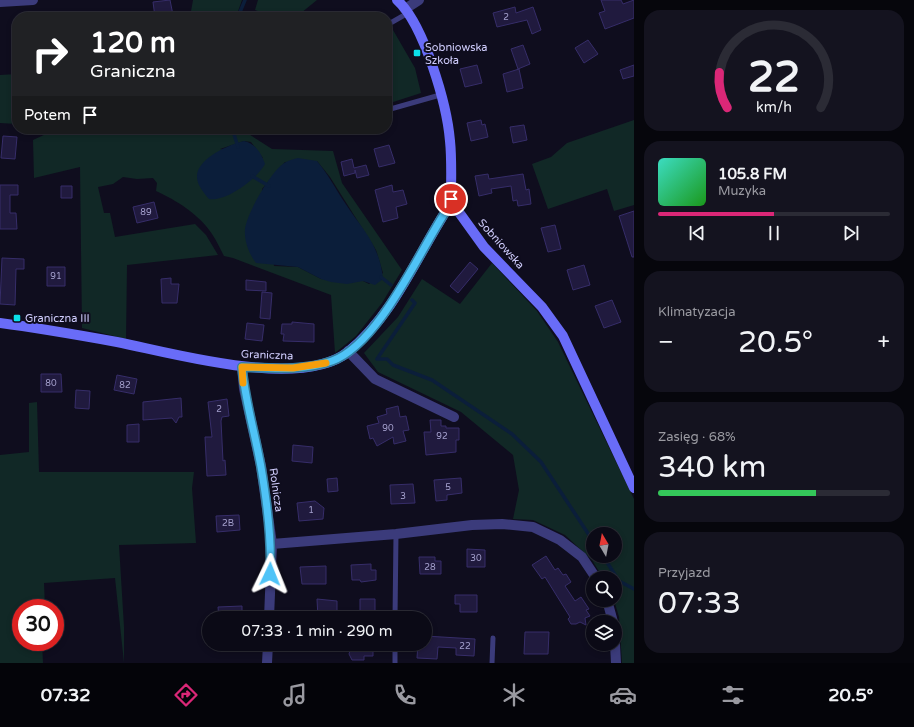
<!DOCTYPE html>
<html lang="pl">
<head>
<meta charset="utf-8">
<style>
  :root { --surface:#0b0a16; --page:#14131f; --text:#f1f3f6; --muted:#9a9aa1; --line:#2b2b35; --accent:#db2777 }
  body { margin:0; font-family:"Varela Round",sans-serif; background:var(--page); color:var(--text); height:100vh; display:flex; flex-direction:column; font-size:15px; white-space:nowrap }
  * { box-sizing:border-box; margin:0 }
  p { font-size:13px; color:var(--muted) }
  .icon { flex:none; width:22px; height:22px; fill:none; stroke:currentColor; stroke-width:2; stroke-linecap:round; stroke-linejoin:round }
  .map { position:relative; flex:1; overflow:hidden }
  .details { display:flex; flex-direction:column; gap:10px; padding:10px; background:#06060c; width:280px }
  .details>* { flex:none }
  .guide { position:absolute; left:12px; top:12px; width:380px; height:122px; border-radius:16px; box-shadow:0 2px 6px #0003,0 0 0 1px var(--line); background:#202124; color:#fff; overflow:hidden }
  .needle { width:26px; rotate:350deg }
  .tools { position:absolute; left:586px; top:527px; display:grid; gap:8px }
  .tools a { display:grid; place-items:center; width:36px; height:36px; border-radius:50%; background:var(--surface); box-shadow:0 2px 6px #0003,0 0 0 1px var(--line); font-size:20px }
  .speed { position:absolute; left:12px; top:599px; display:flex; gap:8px; font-size:20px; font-weight:700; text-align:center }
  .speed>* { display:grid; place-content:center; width:52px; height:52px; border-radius:50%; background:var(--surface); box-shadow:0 2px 6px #0003,0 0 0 1px var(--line); line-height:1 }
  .speed .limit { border:6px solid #d22; background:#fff; color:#111 }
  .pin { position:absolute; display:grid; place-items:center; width:34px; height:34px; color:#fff; margin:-17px; border:2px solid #fff; border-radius:50%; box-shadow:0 1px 4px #0007 }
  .me { position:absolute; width:44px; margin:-22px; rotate:2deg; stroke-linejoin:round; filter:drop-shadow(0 0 3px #0008) }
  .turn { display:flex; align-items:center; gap:14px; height:84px; padding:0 12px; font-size:18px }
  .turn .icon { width:52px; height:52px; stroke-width:2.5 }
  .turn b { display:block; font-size:28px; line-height:34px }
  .then { display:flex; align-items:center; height:38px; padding:0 12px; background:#0003; gap:8px; font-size:15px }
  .big { font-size:30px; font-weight:600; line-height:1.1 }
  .details .card { flex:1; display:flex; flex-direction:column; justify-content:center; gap:6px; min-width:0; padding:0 14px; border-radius:16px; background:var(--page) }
  .details .dial { align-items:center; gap:0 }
  .dial svg { height:104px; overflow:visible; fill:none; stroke:var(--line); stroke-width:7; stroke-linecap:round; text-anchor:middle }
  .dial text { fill:var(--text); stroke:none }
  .song { display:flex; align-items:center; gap:12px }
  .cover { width:48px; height:48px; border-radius:6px; background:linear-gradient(135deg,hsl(170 70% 55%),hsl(120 70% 35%)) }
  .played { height:4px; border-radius:2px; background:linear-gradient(90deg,var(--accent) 50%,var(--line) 50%) }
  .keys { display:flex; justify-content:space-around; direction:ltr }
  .heat { display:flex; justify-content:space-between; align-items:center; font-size:22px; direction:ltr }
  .charge { height:6px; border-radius:3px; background:linear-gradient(90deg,#34c759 68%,var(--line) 0) }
  .trip { position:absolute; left:202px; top:611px; width:230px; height:40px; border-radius:20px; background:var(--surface); box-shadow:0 2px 6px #0003,0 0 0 1px var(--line); font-weight:600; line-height:40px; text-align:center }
  .tabs { display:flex; height:64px; justify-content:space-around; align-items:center; background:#040409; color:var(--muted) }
  .tabs .icon { width:28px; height:28px }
  .tabs .active { color:var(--accent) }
  .tabs b { font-size:18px; color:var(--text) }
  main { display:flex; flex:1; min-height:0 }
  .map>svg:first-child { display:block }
  .green { fill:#112826; fill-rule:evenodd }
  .water { fill:#0b1e3a }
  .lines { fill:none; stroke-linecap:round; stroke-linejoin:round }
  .stream { stroke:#0b1e3a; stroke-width:3.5 }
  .building { fill:#201a3e; stroke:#362d69 }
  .lane { stroke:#3b3b7b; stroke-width:5 }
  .street { stroke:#3b3b7b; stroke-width:10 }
  .secondary { stroke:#696cf8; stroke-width:10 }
  .route-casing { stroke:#337fa1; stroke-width:10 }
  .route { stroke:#4fc3f7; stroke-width:7 }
  .slow { stroke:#f59e0b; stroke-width:7 }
  .poi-dot { fill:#0bdfea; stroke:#0f0d1e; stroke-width:1.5 }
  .labels { text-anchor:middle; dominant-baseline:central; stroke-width:4; stroke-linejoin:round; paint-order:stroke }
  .number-label { font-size:9px; fill:#a4a0cd }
  .poi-label { font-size:11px; fill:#d0cdfd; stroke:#0f0d1e; text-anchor:start }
  .street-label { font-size:11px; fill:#d0cdfd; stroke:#0f0d1e }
</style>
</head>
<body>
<main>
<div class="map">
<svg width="634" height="663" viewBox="0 0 634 663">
  <rect width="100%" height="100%" fill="#0f0d1e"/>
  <path class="green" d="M193,0H242L236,17H190Z
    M258,0H317L296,17H276L255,10Z
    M393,30L415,68L421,93L387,104V33Z
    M17,74V124L0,123V75Z
    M634,120V205L614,211L607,189L548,209L532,164L551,157L567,143Z
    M46,129H241L272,149L333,151L342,183L402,270L382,303L356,336L335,353L331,295L233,258L224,256C220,249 217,241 212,234C200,215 176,200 156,191L157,183L153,178L137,179L123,177L113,184L98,187L104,213H110L115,237L195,224L206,235L218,255L127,265L126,339L82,328L80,167L34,178L33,140L46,134ZM244,141L251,142L263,158L220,149ZM317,161L330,177L376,250L383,273L369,284L363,281L321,279L298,267L274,266L262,189L285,162Z
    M492,263L537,311L558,342L634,499V663H622L619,617L614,600L615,578H603L592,560L565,535L533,520L513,519L519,490L513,455L461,412L378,372L364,353L398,317L422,279L460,304ZM593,534H615V556H593Z
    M37,402L39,472H194L192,488L196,543L119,545L124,627V663L115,578L44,583L45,608H21V642H42L43,663H0V455L29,452V403Z"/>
  <path class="water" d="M244,141C255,143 262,154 265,164C257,179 226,202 209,199C204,193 197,185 197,177C196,159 230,144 244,141Z
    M298,158L317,161C328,174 335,188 345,203C362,229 380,245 383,279L375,285L363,281L347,284L331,282L321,279L298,267L256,263C249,254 244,241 245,229C247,213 272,169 286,162C289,160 294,159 298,158Z"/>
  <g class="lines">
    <path class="stream" d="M238,17L245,0
      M231,129L233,131L238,147
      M252,176L269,186
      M381,277L391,285
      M412,300L415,303L377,359H387L393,365L432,380L512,434L541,462L593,541
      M603,556L619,581L634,589"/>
  </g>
  <path class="building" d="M170,0L173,15L155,17L153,2Z
    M601,0H621L623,4L634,0V18L605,29L599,13L605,11Z
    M515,7L516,13L533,7L541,30L532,34L527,20L497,27L493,13Z
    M588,40L598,54L584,63L575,48Z
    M523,45L530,64L518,69L511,49Z
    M477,65L482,83L465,87L460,69Z
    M634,65V76L623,79L620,70Z
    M519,69L523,88L507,92L503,74Z
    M481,120L482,125L485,124L488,137L471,141L467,123Z
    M524,125L527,140L513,143L510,127Z
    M3,136L17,137L15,159L1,158Z
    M389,145L395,163L379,167L374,149Z
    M352,159L354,168L366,165L369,175L357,178L355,170V173L344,176L341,162Z
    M488,174L489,179L523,174L526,190L529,189L531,204L518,206L517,200L513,201L511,186L491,189L492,193L479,196L475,176Z
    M0,185H18V195H10V213H16L17,229H0Z
    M392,185L393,192L403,190L407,204L396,207L398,218L383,222L375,190Z
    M61,186H72V198H61Z
    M154,202L158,218L137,223L133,207Z
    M634,211V257H632L619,216Z
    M555,225L561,249L548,252L541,228Z
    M2,258L24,259V269H16L15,305L0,304Z
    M470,262L478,269L458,293L450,286Z
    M584,265L590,285L573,290L567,270Z
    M47,267H65V286H47Z
    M171,278V284H179L177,303H162L161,279Z
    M246,280L266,282V291L246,290Z
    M262,292L272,293L270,319L260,318Z
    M612,300L621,322L604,328L595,306Z
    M292,322L314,324V342L283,341L284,334H281L282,324H292Z
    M247,323L264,325L262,341L245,339Z
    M41,374H61L62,392H41Z
    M117,375L137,379L134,394L114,390Z
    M76,390L90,391L89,409L75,408Z
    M181,398L182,417H179L176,423L172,418L143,420V402Z
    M227,399L229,416L222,417L221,421L223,461L225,460L226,475L207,476L205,437H212L208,402Z
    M398,406L400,417L406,416L409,430L403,431L406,441L394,444L393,437L377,446L373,438L370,439L367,426L379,423L377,417L387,414L386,409Z
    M430,420H441V426H446V428H459V440H456V452L426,455L424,432H431Z
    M139,424V442H127V425Z
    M293,445L313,447L312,463L292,461Z
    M337,478L338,491L328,492L327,479Z
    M461,478L462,493L447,495V500L436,501L434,480Z
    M413,484L415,503L391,504L390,485Z
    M315,501L324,508L323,519L299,521L297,503Z
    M239,515L240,530L217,532L216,516Z
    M467,549L485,550V567H467Z
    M546,556L555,570L558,568L563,575L566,574L571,582L565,586L575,601L581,597L589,609L586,610L590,616L585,618L586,625L580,622L576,624H571L568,619L570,617L545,577L542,579L532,565Z
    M419,557H435V561H441V574H420Z
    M371,564V570H376V580L361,582L360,580H352L351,565Z
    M326,566V584H302L300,567Z
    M455,595H477V612H460V604H455Z
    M317,599L337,601V618H318Z
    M360,599H375V612H360Z
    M242,606V618H219L218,607Z
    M525,632H549L548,654H524Z
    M425,636L475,639L474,656L456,655V648L438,647L437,659L417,658L418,644H425Z
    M352,644H373V656H364V660H352L349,654Z"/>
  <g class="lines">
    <path class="lane" d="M387,25L408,13
      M387,110L440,95
      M395,618L396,534
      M395,663V644
      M492,663L493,638"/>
    <path class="street" d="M0,2L33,0
      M405,9L419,0
      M348,351L375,379L454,417
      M242,367L244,389L261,466L272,544L269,618
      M272,544L396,534L472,525L502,524L533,527L560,540L582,557L596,578
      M607,600L613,622
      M615,644L616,663
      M267,663L268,644"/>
    <path class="secondary" d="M397,0C424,24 447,105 450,141C452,160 451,180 451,199L453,204L484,247L542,307L563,336L634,488
      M0,323C39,328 78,335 117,342C173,353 300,390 348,352C393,316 416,258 446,211L451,199"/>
  </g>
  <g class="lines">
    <defs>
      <path id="route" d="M270,574C272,538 267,502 261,467C255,433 245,401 242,367C271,368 304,371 332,361C379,344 419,252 446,211L451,199"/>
    </defs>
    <use href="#route" class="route-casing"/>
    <use href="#route" class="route"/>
    <path class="slow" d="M243,383L242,367L293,368L326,363"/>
  </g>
  <g class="poi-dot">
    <rect x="413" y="49" width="8" height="8" rx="2"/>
    <rect x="13" y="314" width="8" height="8" rx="2"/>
  </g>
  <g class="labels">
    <g class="number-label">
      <text x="506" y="17">2</text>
      <text x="146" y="212">89</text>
      <text x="56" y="276">91</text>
      <text x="51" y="383">80</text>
      <text x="125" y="385">82</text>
      <text x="219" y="409">2</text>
      <text x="388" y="428">90</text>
      <text x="442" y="436">92</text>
      <text x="448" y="487">5</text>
      <text x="403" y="496">3</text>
      <text x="311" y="510">1</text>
      <text x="228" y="523">2B</text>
      <text x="476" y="558">30</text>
      <text x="430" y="567">28</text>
      <text x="465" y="646">22</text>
    </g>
    <g class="poi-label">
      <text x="425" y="47">Sobniowska<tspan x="425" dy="13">Szkoła</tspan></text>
      <text x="25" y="318">Graniczna III</text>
    </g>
    <g class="street-label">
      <text transform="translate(501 244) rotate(48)">Sobniowska</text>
      <text transform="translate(267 355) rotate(2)">Graniczna</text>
      <text transform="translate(276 490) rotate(82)">Rolnicza</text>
    </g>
  </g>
</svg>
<div class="tools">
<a><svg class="needle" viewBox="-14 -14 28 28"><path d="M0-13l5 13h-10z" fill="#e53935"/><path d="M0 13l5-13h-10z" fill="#9a9aa1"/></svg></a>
<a><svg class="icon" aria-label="search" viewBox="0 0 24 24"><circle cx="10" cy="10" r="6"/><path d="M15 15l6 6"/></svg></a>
<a><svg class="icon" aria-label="layers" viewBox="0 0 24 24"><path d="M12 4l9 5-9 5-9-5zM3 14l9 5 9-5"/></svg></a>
</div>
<div class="speed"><div class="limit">30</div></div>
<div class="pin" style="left:451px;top:199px;background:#d93025"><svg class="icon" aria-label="arrive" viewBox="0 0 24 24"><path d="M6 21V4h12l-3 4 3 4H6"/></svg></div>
<svg class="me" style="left:270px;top:574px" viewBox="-20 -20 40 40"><path d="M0-17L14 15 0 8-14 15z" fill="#4fc3f7" stroke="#fff" stroke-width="4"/></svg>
<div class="trip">07:33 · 1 min · 290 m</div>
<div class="guide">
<div class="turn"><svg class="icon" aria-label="right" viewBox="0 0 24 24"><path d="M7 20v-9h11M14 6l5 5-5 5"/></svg><div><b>120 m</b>Graniczna</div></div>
<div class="then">Potem<svg class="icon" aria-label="arrive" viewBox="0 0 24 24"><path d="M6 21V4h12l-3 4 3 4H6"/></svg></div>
</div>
</div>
<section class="details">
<div class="card dial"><svg viewBox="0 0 100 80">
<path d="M14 69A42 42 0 1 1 86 69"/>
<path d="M14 69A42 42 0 0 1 8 42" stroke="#db2777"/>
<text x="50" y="56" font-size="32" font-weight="700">22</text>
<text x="50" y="72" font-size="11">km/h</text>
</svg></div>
<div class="card">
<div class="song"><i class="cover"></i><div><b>105.8 FM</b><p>Muzyka</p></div></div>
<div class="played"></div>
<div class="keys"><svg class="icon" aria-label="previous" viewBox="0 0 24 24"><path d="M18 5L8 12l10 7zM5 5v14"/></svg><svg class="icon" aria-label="pause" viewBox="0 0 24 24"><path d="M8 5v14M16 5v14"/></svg><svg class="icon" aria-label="next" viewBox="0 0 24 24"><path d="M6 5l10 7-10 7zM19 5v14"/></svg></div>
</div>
<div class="card"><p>Klimatyzacja</p>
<div class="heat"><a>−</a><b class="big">20.5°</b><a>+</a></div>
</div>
<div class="card"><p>Zasięg · 68%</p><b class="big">340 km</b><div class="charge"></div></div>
<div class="card"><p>Przyjazd</p><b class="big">07:33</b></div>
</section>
</main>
<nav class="tabs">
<b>07:32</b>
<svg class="icon active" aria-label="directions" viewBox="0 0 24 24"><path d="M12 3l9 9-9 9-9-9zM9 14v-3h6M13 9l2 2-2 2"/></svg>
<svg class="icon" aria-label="music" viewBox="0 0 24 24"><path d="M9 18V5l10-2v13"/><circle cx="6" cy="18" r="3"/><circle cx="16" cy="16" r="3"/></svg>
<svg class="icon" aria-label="phone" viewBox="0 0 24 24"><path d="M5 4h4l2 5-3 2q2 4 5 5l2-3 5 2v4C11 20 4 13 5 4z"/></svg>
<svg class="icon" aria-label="climate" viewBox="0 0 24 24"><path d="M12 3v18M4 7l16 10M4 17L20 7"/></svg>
<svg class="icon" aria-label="car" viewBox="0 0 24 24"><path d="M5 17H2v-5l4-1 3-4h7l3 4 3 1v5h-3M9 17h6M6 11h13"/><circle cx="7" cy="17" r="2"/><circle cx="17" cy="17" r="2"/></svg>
<svg class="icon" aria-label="filters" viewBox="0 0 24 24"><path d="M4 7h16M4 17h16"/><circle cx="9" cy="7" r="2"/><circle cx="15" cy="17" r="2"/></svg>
<b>20.5°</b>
</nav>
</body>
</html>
